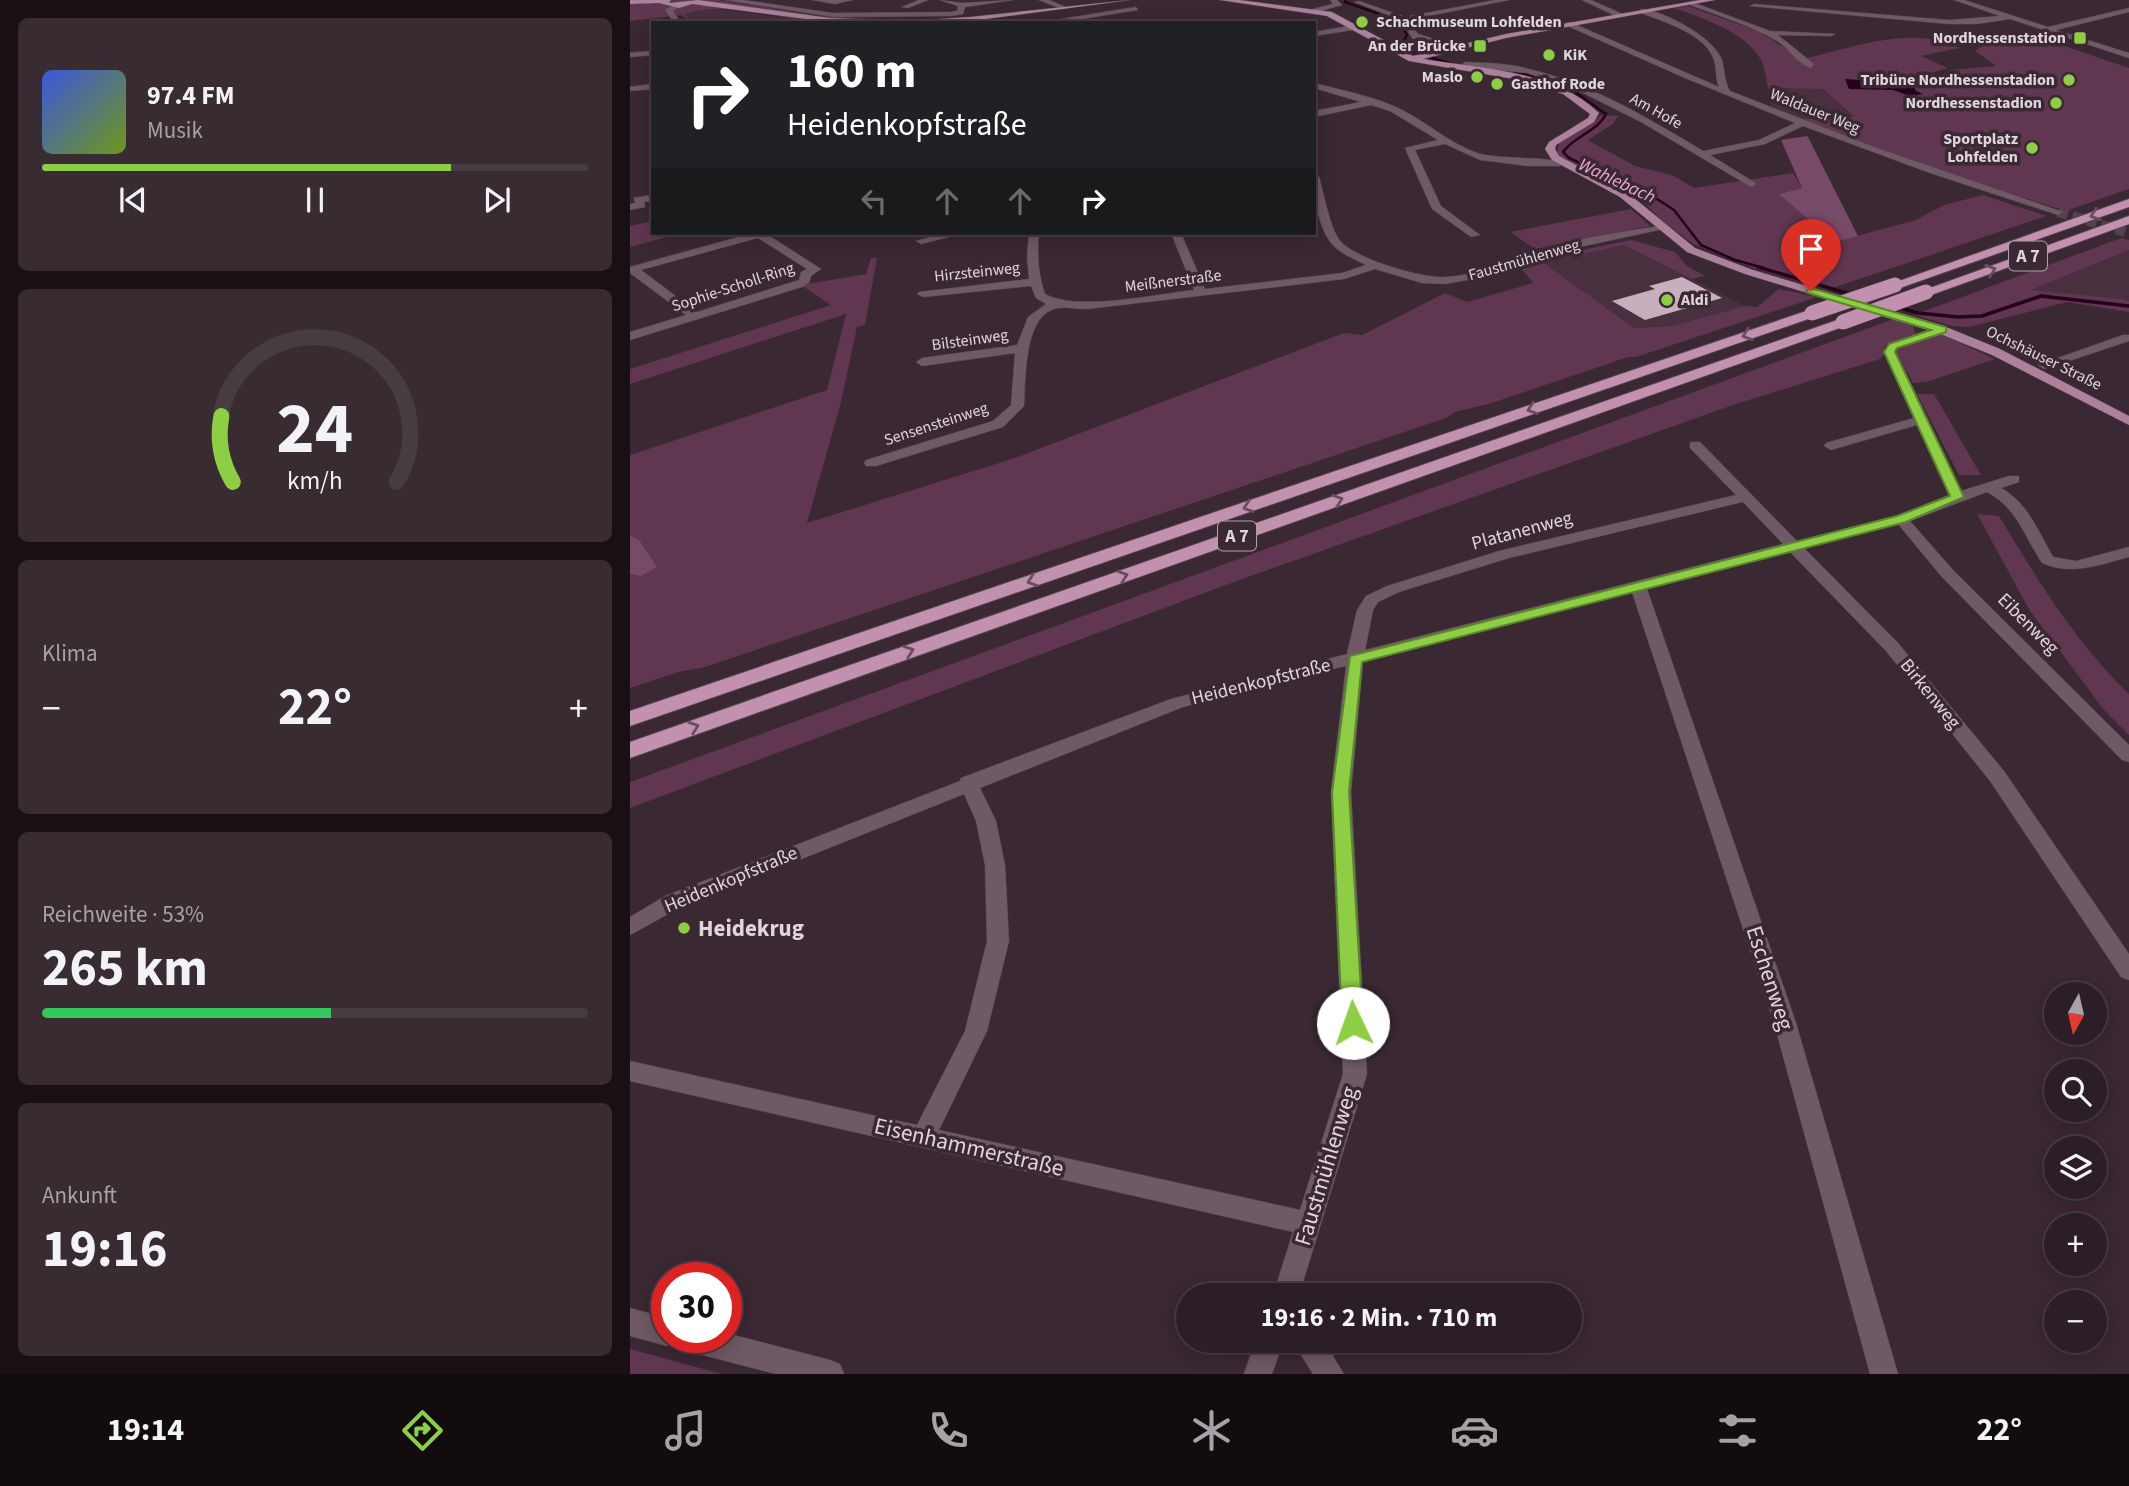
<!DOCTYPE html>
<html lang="de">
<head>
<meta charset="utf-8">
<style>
  :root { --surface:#2c1e26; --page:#382b32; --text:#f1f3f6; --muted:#a6a2a7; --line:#483c43; --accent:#8dce44 }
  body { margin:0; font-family:"Source Sans 3",sans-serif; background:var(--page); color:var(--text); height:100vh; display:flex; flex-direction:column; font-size:26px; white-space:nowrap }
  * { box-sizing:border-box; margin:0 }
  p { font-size:23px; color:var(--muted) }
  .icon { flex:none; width:38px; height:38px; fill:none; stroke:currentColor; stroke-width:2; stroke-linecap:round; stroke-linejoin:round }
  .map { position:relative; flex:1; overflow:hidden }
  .sheet { display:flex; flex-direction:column; gap:18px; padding:18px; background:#181015; width:630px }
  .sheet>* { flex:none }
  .top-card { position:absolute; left:21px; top:21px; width:665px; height:214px; border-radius:0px; box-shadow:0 4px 18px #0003,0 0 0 2px var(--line); background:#202124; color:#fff; overflow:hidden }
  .needle { width:46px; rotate:188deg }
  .tools { position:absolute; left:1414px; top:982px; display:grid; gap:14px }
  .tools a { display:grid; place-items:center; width:63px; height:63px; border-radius:50%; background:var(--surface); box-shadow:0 4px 18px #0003,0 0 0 2px var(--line); font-size:35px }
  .speed { position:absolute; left:21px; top:1262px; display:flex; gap:14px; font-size:35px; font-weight:700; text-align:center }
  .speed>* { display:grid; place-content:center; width:91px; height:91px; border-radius:50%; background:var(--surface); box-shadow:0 4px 18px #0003,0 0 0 2px var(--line); line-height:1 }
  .speed .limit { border:10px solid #d22; background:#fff; color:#111 }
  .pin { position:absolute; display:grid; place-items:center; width:60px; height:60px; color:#fff; margin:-72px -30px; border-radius:50% 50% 50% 0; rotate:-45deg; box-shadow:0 0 7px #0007 }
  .pin .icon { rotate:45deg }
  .me { position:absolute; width:77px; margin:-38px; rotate:357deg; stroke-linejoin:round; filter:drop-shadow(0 0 5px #0008) }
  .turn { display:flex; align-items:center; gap:24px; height:147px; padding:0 21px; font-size:32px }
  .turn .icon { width:91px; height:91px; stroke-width:2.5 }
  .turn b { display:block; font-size:49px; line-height:60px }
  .lanes { display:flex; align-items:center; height:66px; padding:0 21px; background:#0003; justify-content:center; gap:35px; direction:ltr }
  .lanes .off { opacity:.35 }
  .big { font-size:52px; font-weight:700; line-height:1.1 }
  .sheet .widget { flex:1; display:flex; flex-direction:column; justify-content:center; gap:10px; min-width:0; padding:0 24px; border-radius:10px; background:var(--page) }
  .sheet .dial { align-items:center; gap:0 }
  .dial svg { height:182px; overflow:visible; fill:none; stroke:var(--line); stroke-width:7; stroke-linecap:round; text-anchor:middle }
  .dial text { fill:var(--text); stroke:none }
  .song { display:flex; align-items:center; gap:21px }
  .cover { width:84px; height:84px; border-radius:10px; background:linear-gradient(135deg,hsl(230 70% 55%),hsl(80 70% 35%)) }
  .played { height:7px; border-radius:4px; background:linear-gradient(90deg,var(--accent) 75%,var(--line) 75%) }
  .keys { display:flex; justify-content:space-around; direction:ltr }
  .heat { display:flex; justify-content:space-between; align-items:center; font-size:38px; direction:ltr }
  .charge { height:10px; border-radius:5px; background:linear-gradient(90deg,#34c759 53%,var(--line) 0) }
  .trip { position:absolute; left:546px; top:1283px; width:406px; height:70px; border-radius:35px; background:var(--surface); box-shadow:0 4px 18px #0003,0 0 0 2px var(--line); font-weight:700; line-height:70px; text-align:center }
  .tabs { display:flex; height:112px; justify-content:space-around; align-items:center; background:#120c0f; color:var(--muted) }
  .tabs .icon { width:49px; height:49px }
  .tabs .on { color:var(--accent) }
  .tabs b { font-size:32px; color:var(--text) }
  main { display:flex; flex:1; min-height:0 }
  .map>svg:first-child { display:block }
  .built { fill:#48303f }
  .green { fill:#603651 }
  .forest { fill:#774a67 }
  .water { fill:#27021d }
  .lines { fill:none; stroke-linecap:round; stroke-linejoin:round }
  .stream-far1 { stroke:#27021d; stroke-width:2.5 }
  .stream { stroke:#27021d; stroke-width:3.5 }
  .building { fill:#c7b0be }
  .minor-tunnel { stroke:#53424c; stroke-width:10; stroke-dasharray:10 5; stroke-linecap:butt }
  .minor-casing { stroke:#55444e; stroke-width:1 }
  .major-casing { stroke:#55444e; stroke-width:1 }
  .highway-casing { stroke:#55444e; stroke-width:2 }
  .minor { fill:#6e5965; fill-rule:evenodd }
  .major { fill:#ab819b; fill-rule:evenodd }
  .highway { fill:#c391b0; fill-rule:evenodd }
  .highway-bridge-casing { stroke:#55444e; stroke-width:16; stroke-linecap:butt }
  .highway-bridge { stroke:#c391b0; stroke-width:15 }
  .oneway { stroke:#6a4d5f }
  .route { fill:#8dce44; stroke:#5c862c; stroke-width:2 }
  .poi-dot { fill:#8dce44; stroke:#3a2833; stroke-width:2.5 }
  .labels { text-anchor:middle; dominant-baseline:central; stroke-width:7; stroke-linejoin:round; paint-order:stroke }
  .far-poi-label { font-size:16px; font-weight:bold; fill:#e0d5dc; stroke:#3a2833; text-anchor:end }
  .far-street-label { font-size:16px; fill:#e0d5dc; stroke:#3a2833 }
  .far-water-label { font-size:18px; font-style:italic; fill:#f1a8d6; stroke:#3a2833 }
  .shield { fill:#3a2833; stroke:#aea1a9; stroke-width:2 }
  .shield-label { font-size:18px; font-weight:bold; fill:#e0d5dc }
  .street-label { font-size:19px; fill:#e0d5dc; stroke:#3a2833 }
  .near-poi-label { font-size:23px; font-weight:bold; fill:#e0d5dc; stroke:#3a2833; text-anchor:start }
  .near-street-label { font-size:23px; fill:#e0d5dc; stroke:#3a2833 }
</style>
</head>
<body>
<main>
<section class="sheet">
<div class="widget">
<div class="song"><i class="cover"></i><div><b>97.4 FM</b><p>Musik</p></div></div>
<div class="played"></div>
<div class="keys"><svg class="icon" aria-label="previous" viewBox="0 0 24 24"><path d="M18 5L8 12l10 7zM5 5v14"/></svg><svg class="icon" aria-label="pause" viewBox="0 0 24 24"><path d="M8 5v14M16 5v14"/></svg><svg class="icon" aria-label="next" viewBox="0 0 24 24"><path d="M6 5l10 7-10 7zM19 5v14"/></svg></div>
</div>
<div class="widget dial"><svg viewBox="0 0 100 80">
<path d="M14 69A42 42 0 1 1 86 69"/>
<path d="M14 69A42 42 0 0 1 9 40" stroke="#8dce44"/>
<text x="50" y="56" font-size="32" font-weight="700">24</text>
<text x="50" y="72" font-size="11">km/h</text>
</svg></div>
<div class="widget"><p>Klima</p>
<div class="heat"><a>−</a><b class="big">22°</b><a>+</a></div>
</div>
<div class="widget"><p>Reichweite · 53%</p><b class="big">265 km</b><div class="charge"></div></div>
<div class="widget"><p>Ankunft</p><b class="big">19:16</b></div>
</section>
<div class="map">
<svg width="1499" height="1374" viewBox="0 0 1499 1374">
  <rect width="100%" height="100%" fill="#3a2833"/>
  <path class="built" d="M87,9L187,22L188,23H63L54,14Z
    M1138,88L1193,89L1224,118L1168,119L1142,107Z
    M994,245L1115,306L1042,326L1004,328L911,262L943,252L954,254Z
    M1499,250V301L1400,290Z"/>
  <path class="green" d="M0,0H88L191,16L250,19C200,36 138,8 87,9C76,9 65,12 54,14L63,23H59L52,15L0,21Z
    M1058,6L1128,31L1173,59C1221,48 1283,24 1329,48L1291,56L1318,68L1291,76L1292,79H1305L1321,70L1366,66L1345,51L1350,47L1402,35L1499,68V189L1436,211L1269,159L1168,119L1224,117L1193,89L1138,88C1136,79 1135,68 1131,60C1115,31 1073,19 1045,8Z
    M971,115L988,116L983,124L958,140L1005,166L1042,175L1064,188L1163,173L1172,188L1150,194L1204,242L1286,220L1314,205L1353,195L1416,216L1197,290L1123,268L1063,244L1035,223L1008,197L951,171L926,155L930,141L965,121Z
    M1001,209L1020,226L905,249L880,232Z
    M23,221V233H52L0,247V226Z
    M1491,238L1499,240V250L1401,290L1491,299L1499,301V312L1437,302L1339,327L1322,326L1284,315Z
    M1001,240L1045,252L1056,265L1075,276L1062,279L994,245L954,254L943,252Z
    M241,258H247L235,325L227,327L211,402L177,523L385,458L714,333L732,335L815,293L837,302L903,283L890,267L911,261L1004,328L1042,326L1115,306L1127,307L1149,289L1187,297L1006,357H998L862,403L825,412L816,418L72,668L48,672L0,688V574L11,575L9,540L0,535V455L197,390L216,314L0,384V369L201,305L171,285L236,274Z
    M1266,318L1283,325L1285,334L1256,345L1254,347L1256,353L1250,359L1103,405L604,582L0,808V782Z
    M1311,334L1365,359L1300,381L1283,383L1266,352L1267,347Z
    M1287,394H1304L1351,475H1329Z
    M1347,514L1369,516C1408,580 1444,641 1499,694V735L1474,710L1400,611Z
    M0,1349L92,1374H0Z"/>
  <path class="forest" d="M1177,136L1179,139L1228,236L1204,242L1149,194L1172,188L1151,140Z
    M0,535L9,540L27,567L11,576L0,574Z"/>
  <path class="water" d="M1215,79L1282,83L1286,91L1293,94L1280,96L1263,90L1219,89Z"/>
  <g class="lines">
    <path class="stream-far1" d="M716,0L715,2L769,21L777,35L772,43L776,50L822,64
      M884,71L918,81
      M938,87L976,114C967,132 944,136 933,152L939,158L1024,197L1044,210L1071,245L1105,260L1134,268"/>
    <path class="stream" d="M1128,267L1223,295
      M1267,307L1288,313L1328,317L1352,316L1411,296L1499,306"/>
  </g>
  <path class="building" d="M1052,277L1092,298L1015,320L982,301L1025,289L1019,286Z"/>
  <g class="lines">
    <path class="minor-tunnel" d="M1428,212L1499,233"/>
    <defs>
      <path id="minor" d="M95,0H113L203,13L321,12L327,11L328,6L310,0L332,3L383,0L335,7L333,14L321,16L203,17Z
        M182,0H223L205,4Z
        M289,0H298L278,8L272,7Z
        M409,0H419L438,8L432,9Z
        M700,0H707L712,5L683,13V9L703,4Z
        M865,0H879L778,20L788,34L827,46L824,50L782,38L771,20L724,2L729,1L775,17Z
        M952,0H961L995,15L988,17Z
        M1324,0H1334L1418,27L1499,8V12L1426,30L1499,53V58L1380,19L1347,24H1319L1120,6L1124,4L1319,20L1370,16Z
        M1062,2L1140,31L1205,34L1201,36L1148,35L1184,64L1181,68C1166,63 1160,49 1147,41C1120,25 1089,16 1060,5Z
        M44,5L50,6L43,11L51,23H44L35,10Z
        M506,7L508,10L427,23H407Z
        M1011,9C1033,10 1085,38 1092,60C1095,71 1094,81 1100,91L1244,147L1433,212L1428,215L1300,173L1173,126L1135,144L1080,155L1124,182L1126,184L1121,187L1011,122L955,94L897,73L837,67L831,70L827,68L835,62C856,63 878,63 899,69C962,84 1018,118 1073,151L1129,140L1165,123L1055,78L933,24L940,22L1089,87C1085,78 1087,69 1084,60C1076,34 1034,22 1011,13Z
        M726,25L729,29L684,36V32Z
        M23,51V55L0,57V53Z
        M684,83C711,90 741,96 766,107C795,120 820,145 851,154C869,159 925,157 935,163L930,166H898L850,160L815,144L785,150L811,206L850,235L841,237L802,209L775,148L808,140L760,111L741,105L684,117V111L731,102L684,88Z
        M23,84V89L0,91V87Z
        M684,174L689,177C694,194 699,223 708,238C720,258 793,279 816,277C858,274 899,254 939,243C969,234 1002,231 1033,225L1038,228L945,248L848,278L815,284L792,283L745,269L714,279L457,309C448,309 438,307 429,308C393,312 396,380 394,406L373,427L246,466H236L234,463L236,460L363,421L381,405L385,353L292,366L286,362L292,358L387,345L398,317L416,304L406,298L401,286L293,297L287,294L289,292L399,279L397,257L399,233H409C407,254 408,274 415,294C447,312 526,294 564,290L541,233H551L575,289L712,273L736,265C726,260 714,255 706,248C688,233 684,196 684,174Z
        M23,195V201L14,202L15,207L0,210V204L5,203L4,198Z
        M123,233H139L138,235L191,269L181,276L179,283L172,287L0,340V332L56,315L0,273V267ZM128,238L177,269L171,272L169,280L67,312L11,270Z
        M316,233H335L291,244L286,241Z
        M1312,326L1318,330L1316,333L1268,348L1266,352L1331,491L1379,476H1389V482L1371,488C1397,502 1409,532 1423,557L1446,561L1499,547V557C1469,565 1441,576 1412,563C1394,536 1387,508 1357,492L1280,521L1323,570L1499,745V762L1492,760L1311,576L1268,524L1174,548L1268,643L1374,771L1499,954V980L1491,977L1360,781L1256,651L1160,552L1017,589L1166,1023L1268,1374H1240L1144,1023L1002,592L733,661L721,792L737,1074L669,1295H643L663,1232L0,1081V1061L287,1125L335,1031L357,941L355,865L346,821L334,794L49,908L0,935V917L35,896L330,781L331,778L541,699L717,654L727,610L736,596L757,586L869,551L1106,495L1060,448V442H1070L1167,541L1266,516L1319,495L1287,425L1201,450L1194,446L1196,443L1284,418L1254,352L1259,343ZM1113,502L1153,544L735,650L743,610L748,602L769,592L879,558ZM716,666L701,792L713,1074L670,1210L309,1130L357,1031L379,941L375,865L366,821L350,788L553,707Z
        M1493,335H1499V341L1418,368L1414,369L1408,365Z
        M0,1308L37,1318V1337H96V1333L200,1360L210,1364L214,1374H146L57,1351L47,1347L45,1342L37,1346L0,1336Z
        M626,1340H654L642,1374H614Z
        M662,1340H693L714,1374H683Z"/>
      <path id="major" d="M0,0H41L39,3L68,0L200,18L277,21L340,17L500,0L325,23H207L62,4L49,8L29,3L0,4Z
        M590,0H609L702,12L783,56L876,34L1070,0H1085L876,38L793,59C852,69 924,70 969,113L964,122L926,145L925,149L929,156L998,193L1065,248L1123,270L1316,327L1370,349L1499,416V425L1362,355L1308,333L1115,274L1057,252L990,197L922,160L915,149L919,142L958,118L960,114L933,94L895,81L779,61L697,16Z"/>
      <path id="highway" d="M1499,199V207L1270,288L1265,289L1258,285Z
        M1499,216V224L1301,295L1296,296L1289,292Z
        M1182,309L1187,310V316L0,726V711Z
        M1213,318L1218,319V325L0,758V742Z"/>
    </defs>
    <use href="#minor" class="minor-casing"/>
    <use href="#major" class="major-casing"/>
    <use href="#highway" class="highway-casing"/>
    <use href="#minor" class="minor"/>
    <use href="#major" class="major"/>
    <use href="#highway" class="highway"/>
    <defs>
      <path id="highway-bridge" d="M1182,313L1265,285
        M1213,322L1296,292"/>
    </defs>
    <use href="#highway-bridge" class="highway-bridge-casing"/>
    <use href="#highway-bridge" class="highway-bridge"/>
  </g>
  <defs><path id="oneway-chevron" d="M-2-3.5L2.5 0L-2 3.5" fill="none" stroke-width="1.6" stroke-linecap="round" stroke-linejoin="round" transform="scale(1.75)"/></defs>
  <g class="oneway">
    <use href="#oneway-chevron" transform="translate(1465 215) rotate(161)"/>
    <use href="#oneway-chevron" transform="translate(1361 270) rotate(-19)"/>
    <use href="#oneway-chevron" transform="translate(1117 335) rotate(161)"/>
    <use href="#oneway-chevron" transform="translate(902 409) rotate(161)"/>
    <use href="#oneway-chevron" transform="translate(708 500) rotate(-19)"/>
    <use href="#oneway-chevron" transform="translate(618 507) rotate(161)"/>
    <use href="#oneway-chevron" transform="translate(493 576) rotate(-19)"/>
    <use href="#oneway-chevron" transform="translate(402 581) rotate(161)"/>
    <use href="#oneway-chevron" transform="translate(279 651) rotate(-19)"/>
    <use href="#oneway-chevron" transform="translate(64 727) rotate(-19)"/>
  </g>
  <path class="route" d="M1181,288L1316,327V332L1267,348L1265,352L1334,497L1276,522L732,662L719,792L733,1023L730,1029L723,1032L715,1029L712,1023L702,792L720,656L1267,516L1320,496L1254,352L1259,344L1301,330L1178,293L1176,291Z"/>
  <g class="poi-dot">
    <circle cx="732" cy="22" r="7"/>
    <rect x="1443" y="31" width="14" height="14" rx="3.5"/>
    <rect x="843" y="39" width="14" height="14" rx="3.5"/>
    <circle cx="919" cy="55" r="7"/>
    <circle cx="847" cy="77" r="7"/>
    <circle cx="1439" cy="80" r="7"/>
    <circle cx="867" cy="84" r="7"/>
    <circle cx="1426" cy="103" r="7"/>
    <circle cx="1402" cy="148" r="7"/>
    <circle cx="1037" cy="300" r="7"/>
    <circle cx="54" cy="928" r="7"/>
  </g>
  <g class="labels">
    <g class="far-poi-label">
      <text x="746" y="22" text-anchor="start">Schachmuseum Lohfelden</text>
      <text x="1436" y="38">Nordhessenstation</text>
      <text x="836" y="46">An der Brücke</text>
      <text x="933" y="55" text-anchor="start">KiK</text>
      <text x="833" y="77">Maslo</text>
      <text x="1425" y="80">Tribüne Nordhessenstadion</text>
      <text x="881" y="84" text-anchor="start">Gasthof Rode</text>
      <text x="1412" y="103">Nordhessenstadion</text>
      <text x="1388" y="139">Sportplatz<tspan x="1388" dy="18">Lohfelden</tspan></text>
      <text x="1051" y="300" text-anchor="start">Aldi</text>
    </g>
    <g class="far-street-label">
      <text transform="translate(1026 111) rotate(29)">Am Hofe</text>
      <text transform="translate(1185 111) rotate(22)">Waldauer Weg</text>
      <text transform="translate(894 260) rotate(-16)">Faustmühlenweg</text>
      <text transform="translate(347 272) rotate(-6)">Hirzsteinweg</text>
      <text transform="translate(543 281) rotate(-7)">Meißnerstraße</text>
      <text transform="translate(103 287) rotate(-18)">Sophie-Scholl-Ring</text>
      <text transform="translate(340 340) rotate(-8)">Bilsteinweg</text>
      <text transform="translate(1414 358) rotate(26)">Ochshäuser Straße</text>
      <text transform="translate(306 424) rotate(-18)">Sensensteinweg</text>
    </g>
    <g class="far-water-label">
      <text transform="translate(987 181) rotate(25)">Wahlebach</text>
    </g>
    <g class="shield">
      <rect x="1379" y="241.5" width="38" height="29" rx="5"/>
      <rect x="588" y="521.5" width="38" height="29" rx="5"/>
    </g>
    <g class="shield-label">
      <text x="1398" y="256">A 7</text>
      <text x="607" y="536">A 7</text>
    </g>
    <g class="street-label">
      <text transform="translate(892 531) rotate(-15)">Platanenweg</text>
      <text transform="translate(1398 624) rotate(45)">Eibenweg</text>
      <text transform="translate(631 682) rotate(-14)">Heidenkopfstraße</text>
      <text transform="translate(1300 694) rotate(51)">Birkenweg</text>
      <text transform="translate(101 880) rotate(-23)">Heidenkopfstraße</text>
    </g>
    <g class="near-poi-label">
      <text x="68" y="928">Heidekrug</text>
    </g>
    <g class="near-street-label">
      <text transform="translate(1140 978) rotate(72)">Eschenweg</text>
      <text transform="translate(339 1147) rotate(13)">Eisenhammerstraße</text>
      <text transform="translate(696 1166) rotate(-73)">Faustmühlenweg</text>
    </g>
  </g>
</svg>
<div class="tools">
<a><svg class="needle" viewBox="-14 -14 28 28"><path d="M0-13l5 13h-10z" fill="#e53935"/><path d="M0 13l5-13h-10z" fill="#a6a2a7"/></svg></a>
<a><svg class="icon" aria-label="search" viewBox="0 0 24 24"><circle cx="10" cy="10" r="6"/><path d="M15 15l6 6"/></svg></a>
<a><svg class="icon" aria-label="layers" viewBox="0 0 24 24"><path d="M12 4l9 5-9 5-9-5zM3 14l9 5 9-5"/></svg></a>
<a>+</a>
<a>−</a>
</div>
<div class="speed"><div class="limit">30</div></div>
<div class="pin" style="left:1181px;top:291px;background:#d93025"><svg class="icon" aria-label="arrive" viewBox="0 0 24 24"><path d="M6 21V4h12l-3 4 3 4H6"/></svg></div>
<svg class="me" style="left:723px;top:1023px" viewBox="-20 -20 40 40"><circle r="19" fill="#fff"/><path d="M0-13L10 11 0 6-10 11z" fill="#8dce44"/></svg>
<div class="trip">19:16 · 2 Min. · 710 m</div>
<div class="top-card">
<div class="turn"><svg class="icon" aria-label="right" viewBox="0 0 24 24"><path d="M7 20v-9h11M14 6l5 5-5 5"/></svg><div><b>160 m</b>Heidenkopfstraße</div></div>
<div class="lanes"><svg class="icon off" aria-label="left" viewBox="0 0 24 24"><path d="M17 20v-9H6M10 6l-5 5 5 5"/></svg><svg class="icon off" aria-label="ahead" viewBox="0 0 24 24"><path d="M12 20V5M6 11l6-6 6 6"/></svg><svg class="icon off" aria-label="ahead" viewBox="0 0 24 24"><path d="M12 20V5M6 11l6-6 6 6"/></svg><svg class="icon" aria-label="right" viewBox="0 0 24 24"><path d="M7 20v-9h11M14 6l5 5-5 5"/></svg></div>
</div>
</div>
</main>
<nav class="tabs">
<b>19:14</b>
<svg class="icon on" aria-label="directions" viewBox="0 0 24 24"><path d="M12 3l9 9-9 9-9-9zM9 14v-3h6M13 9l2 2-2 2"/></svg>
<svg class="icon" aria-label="music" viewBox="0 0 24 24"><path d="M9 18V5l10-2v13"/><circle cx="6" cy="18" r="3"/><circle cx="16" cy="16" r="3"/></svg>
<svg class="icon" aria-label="phone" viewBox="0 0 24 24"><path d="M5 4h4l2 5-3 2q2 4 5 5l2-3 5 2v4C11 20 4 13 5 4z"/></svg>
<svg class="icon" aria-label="climate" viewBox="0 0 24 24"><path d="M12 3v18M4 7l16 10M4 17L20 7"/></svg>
<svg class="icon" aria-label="car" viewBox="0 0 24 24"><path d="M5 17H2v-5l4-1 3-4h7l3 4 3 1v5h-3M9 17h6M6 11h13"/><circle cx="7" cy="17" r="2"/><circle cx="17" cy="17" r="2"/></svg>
<svg class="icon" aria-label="filters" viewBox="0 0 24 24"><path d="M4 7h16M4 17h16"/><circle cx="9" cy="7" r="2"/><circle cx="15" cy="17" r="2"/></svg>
<b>22°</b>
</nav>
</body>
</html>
